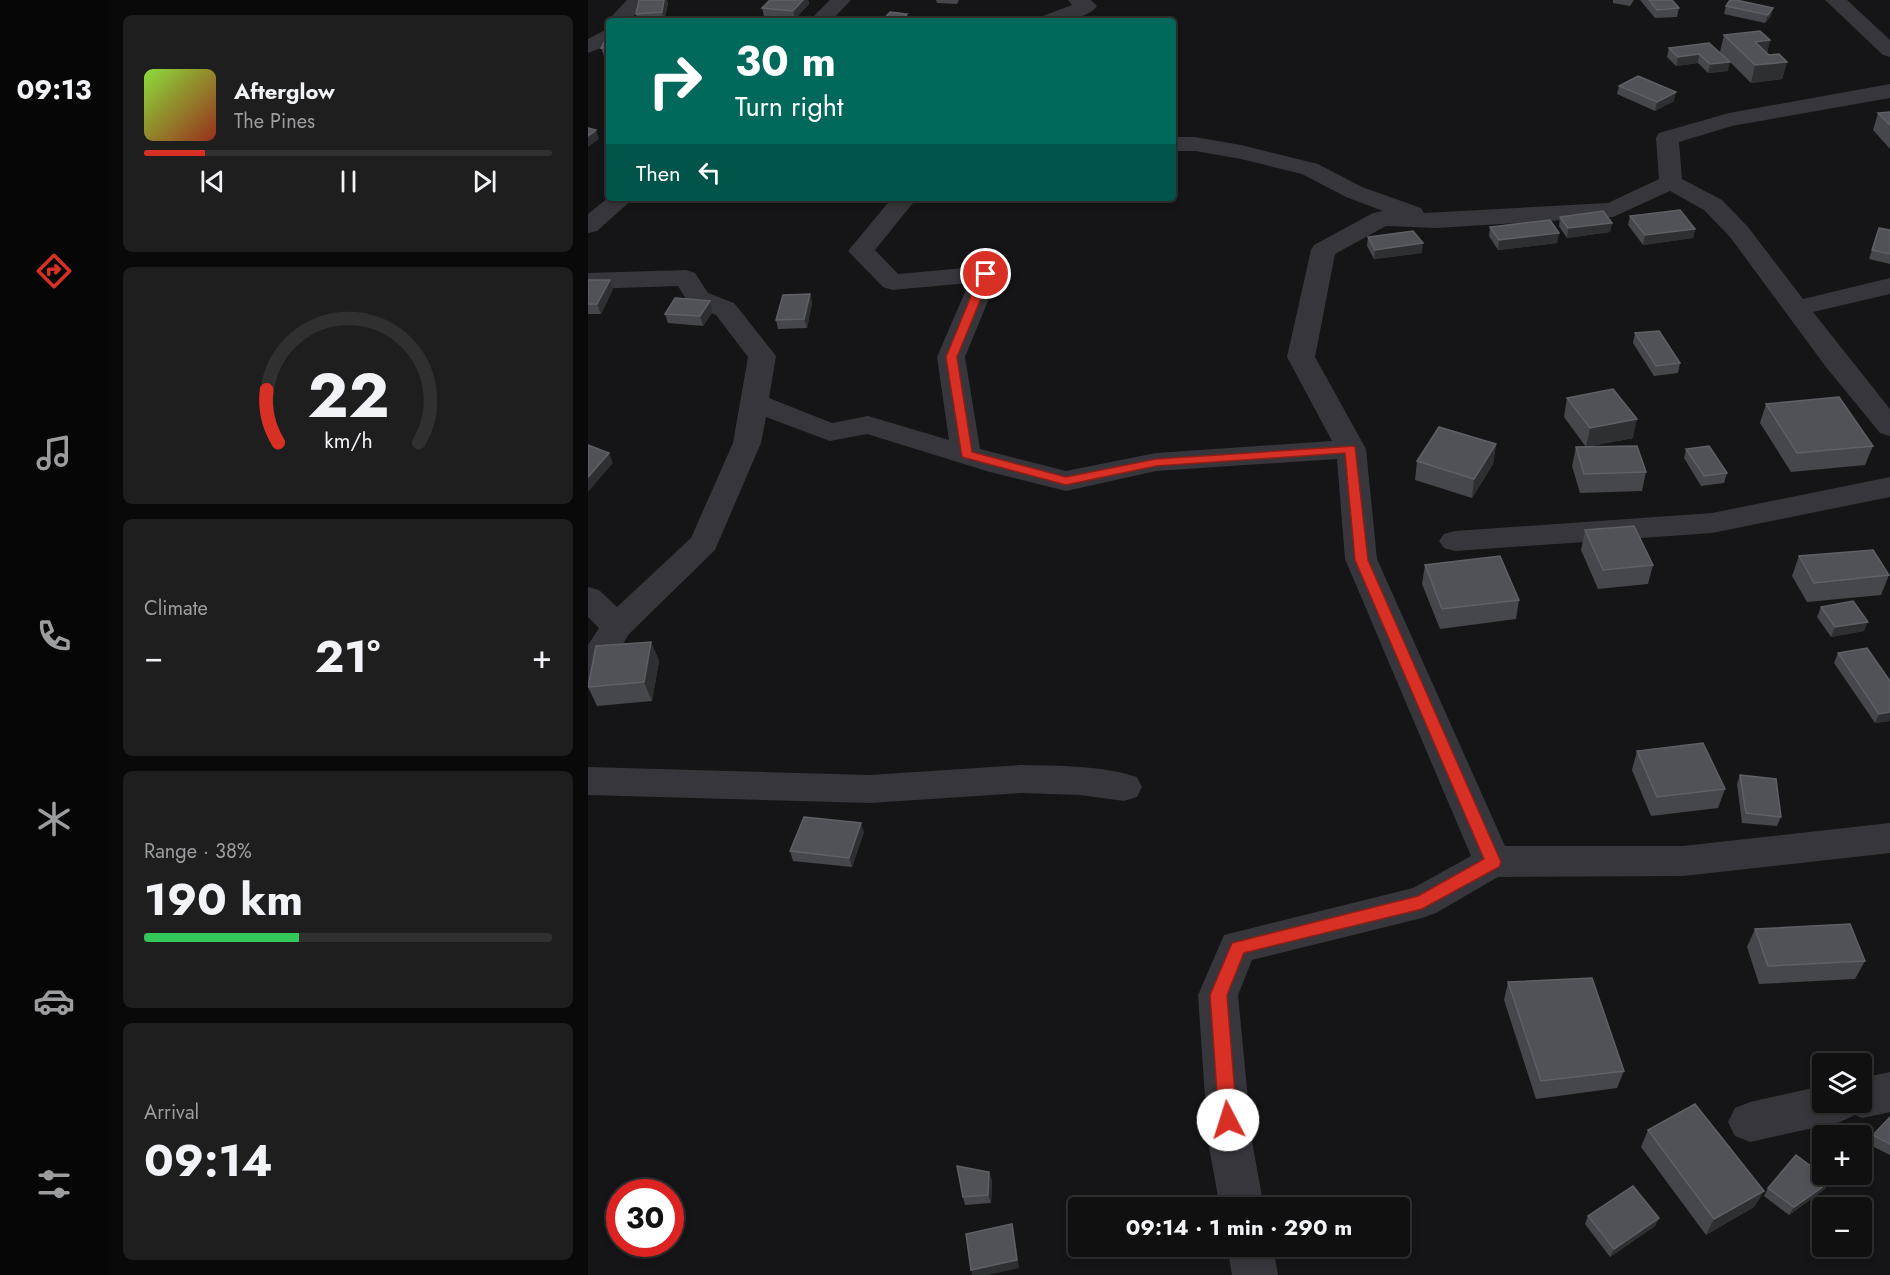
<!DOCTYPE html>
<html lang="en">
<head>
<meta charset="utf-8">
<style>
  :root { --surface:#101011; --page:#1e1e1f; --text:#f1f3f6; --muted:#9c9d9f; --line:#303031; --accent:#d93025 }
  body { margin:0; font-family:Jost,sans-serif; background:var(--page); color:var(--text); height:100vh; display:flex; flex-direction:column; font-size:22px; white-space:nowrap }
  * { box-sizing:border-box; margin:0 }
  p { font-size:20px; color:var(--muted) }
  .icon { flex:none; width:33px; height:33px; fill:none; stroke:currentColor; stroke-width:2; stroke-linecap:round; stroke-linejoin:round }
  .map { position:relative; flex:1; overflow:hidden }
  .details { display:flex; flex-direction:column; gap:15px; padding:15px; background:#090909; width:480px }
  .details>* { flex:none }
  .hud { position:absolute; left:18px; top:18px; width:570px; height:183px; border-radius:6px; box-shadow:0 3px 9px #0003,0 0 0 2px var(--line); background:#00695c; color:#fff; overflow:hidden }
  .buttons { position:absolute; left:1224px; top:1053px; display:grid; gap:12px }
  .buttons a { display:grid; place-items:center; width:60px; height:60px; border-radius:6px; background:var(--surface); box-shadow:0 3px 9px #0003,0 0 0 2px var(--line); font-size:30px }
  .speed { position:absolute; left:18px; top:1179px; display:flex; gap:12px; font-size:30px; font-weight:700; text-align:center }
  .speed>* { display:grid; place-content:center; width:78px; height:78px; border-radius:50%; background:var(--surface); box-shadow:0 3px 9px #0003,0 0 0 2px var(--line); line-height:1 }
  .speed .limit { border:9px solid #d22; background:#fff; color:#111 }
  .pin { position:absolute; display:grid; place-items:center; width:51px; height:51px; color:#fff; margin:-26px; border:3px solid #fff; border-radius:50%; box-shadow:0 2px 6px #0007 }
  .me { position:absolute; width:66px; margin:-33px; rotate:355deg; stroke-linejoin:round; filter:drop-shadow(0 0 4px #0008) }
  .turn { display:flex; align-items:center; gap:21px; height:126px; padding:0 30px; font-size:27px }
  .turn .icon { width:78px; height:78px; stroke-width:2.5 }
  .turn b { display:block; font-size:42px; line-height:51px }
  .then { display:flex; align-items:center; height:57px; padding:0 30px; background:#0003; gap:12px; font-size:22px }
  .big { font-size:45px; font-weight:700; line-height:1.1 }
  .details .tile { flex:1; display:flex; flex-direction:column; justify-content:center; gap:9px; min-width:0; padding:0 21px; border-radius:9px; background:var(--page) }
  .details .dial { align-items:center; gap:0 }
  .dial svg { height:156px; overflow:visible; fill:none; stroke:var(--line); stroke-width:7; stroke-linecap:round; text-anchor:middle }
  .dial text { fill:var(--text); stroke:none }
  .song { display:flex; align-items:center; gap:18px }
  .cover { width:72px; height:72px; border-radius:9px; background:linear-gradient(135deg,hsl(90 70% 55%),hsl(10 70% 35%)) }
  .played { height:6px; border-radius:3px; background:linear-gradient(90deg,var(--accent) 15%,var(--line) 15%) }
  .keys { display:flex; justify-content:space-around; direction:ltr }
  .heat { display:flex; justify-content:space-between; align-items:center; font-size:33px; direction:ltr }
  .charge { height:9px; border-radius:4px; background:linear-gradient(90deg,#34c759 38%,var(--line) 0) }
  .trip { position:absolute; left:480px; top:1197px; width:342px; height:60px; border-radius:6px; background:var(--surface); box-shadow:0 3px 9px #0003,0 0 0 2px var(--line); font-weight:700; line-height:60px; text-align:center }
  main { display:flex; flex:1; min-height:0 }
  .tabs { display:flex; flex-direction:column; width:108px; justify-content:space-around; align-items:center; background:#060607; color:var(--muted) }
  .tabs .icon { width:42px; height:42px }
  .tabs .active { color:var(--accent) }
  .tabs b { font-size:27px; color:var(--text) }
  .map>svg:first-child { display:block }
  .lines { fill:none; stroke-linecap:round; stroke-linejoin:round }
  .minor { fill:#36363c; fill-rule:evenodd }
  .wall { fill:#46474c }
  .shaded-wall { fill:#2e2f32 }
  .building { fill:#515258; stroke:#5e6067; stroke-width:1.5 }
  .route { fill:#d93025; stroke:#8d1f18; stroke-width:1.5 }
</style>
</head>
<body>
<main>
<nav class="tabs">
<b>09:13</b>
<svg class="icon active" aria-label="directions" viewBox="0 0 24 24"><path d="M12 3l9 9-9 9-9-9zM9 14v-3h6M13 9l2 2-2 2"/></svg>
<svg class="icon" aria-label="music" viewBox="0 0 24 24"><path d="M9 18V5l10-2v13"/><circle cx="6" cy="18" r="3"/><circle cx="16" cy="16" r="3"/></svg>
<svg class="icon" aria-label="phone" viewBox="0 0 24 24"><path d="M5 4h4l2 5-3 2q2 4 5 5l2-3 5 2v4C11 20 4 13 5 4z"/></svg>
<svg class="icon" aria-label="climate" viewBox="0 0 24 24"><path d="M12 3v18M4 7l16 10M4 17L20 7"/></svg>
<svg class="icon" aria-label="car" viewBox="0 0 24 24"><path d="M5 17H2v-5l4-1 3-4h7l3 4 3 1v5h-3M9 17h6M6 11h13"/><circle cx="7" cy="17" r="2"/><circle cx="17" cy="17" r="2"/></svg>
<svg class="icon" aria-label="filters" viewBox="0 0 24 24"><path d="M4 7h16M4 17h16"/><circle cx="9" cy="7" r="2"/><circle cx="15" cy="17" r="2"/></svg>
</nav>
<section class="details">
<div class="tile">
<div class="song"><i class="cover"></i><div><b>Afterglow</b><p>The Pines</p></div></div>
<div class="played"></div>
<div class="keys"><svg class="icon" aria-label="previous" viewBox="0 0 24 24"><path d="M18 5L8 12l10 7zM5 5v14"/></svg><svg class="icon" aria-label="pause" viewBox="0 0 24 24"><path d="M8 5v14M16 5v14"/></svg><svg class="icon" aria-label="next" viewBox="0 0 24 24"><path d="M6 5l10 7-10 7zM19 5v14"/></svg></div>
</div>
<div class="tile dial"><svg viewBox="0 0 100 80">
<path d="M14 69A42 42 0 1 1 86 69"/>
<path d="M14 69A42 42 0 0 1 8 42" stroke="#d93025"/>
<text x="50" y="56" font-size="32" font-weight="700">22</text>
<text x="50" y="72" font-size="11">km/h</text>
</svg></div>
<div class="tile"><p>Climate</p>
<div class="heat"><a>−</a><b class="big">21°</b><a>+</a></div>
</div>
<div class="tile"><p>Range · 38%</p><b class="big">190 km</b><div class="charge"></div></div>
<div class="tile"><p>Arrival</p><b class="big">09:14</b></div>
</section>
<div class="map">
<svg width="1302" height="1275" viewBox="0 0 1302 1275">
  <rect width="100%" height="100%" fill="#151517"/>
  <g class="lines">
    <path class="minor" d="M39,0H60L41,21L21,23L23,17Z
      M242,0H263L243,21H221Z
      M480,0H503L509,6C498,21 466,21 449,21L452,17L484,5Z
      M1237,0H1259L1302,40V57L1295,55Z
      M21,28V45L0,53V39Z
      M1302,84V98L1144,126L1091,142L1094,179L1134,200L1160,227L1215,299L1302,278V294L1225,312L1302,409V436L1292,433L1238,367L1142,237L1116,210L1082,191L1025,217L848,228L798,226L747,254L727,357L778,449L789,559L917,846H1095L1302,823V853L1095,876L910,877L848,913L834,918L664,960L650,995L664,1141L676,1208H632L620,1141L610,995L636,935L825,888L883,856L757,559L749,459L568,471L478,491L402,472L279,434L242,441L178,417L173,443L127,550L41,634L12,681L0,684V645L11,628L0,617V587L11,590L29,607L103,538L145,443L160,357L128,315L101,304L90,286L0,289V273L98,270L107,273L120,293L146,303L188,356L181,398L244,423L280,416L361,440L349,357L381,283L304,290L295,287L260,251L304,198H329L287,250L310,274L398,266L407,269L411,274L377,357L392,449L478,471L568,453L744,441L699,357L723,250L726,245L785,213L795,211L758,197L714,174L653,159L607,151H585V137H607L653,145L730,164L774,187L833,208L836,213L1020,203L1071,179L1068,138L1071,133L1141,113Z
      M21,197L46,198L9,231L0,233V214Z
      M1302,477V497L1124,533L867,551L856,548L851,541L856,534L867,531L1124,513Z
      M433,765C471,766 512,765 549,777L554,787L549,797L536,801L492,795L433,793L282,803L0,795V767L282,775Z
      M1302,1072V1112L1274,1118L1267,1115L1252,1122L1162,1142L1147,1136L1140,1122L1147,1108L1162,1102L1234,1086V1102H1274V1078Z
      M639,1246H685L690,1275H644Z"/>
  </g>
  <path class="wall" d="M182,0H220L221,4L207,19L176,16L174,8Z
    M348,0H371L369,4L349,3Z
    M1025,0H1046L1042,6L1025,3Z
    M1052,0H1084L1091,8L1089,17L1067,18Z
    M1142,0L1183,16L1177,23L1136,14L1138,6Z
    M80,3L76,21H50L48,14Z
    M21,35V56H16L13,48Z
    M1136,35L1182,40L1179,53L1181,55L1199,62L1194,79L1163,83L1132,52Z
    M1121,43L1140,71L1120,73L1110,63L1088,66L1079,57L1081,48Z
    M1031,86L1086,101L1067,111L1029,94Z
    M1302,112V149L1285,130L1290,113Z
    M1042,216L1107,229L1105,238L1055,245L1040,225Z
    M972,217L1024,223L1022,232L979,238L971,226Z
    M902,227L971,233L969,243L910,250L901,236Z
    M1291,228L1302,230V264L1281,259Z
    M780,237L834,253L786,259L779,246Z
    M0,280L25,289L13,314H0Z
    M222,294L224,303L219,328L190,329L188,320Z
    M122,301L125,311L115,326L80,323L77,314Z
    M1047,333L1092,363L1090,373L1066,376L1045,343Z
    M979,398L1045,438L998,447L1058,472L1054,491L992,493L984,466L988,447H998L976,417Z
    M1178,404L1285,446L1277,465L1203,472L1172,423Z
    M908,444L905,464L884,498L827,480L829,461Z
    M1098,449L1139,473L1136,483L1113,486L1096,458Z
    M997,530L1065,565L1060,584L1010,589L993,550Z
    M1211,556L1301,575L1293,595L1219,602L1204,576Z
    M837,565L931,600L928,619L852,629L834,584Z
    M1233,607L1276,631L1243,637L1229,617Z
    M63,642L71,661L64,701L9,706L0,687Z
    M1250,653L1302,681V721L1287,723L1246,663Z
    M1049,751L1137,789L1130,808L1063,816L1044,770Z
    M1152,775L1193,817L1189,826L1154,823L1149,784Z
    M276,832L264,867L205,861L202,851Z
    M1167,929L1277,961L1267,979L1171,984L1159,947Z
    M920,982L1036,1071L1029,1088L948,1099L916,1000Z
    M1302,1117V1155L1280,1144L1285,1135Z
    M1060,1130L1176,1191L1166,1207L1118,1235L1053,1147Z
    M401,1172L404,1181L403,1203L377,1205L375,1197Z
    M1180,1188L1237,1189L1201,1215L1176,1196Z
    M1000,1216L1071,1218L1067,1226L1022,1257L997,1224Z"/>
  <path class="shaded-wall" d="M76,0H79L80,3L76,21L74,12Z
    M215,0H220L221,4L207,19L205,11Z
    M1185,8L1183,16L1177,23L1180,15Z
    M319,14L320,21H313Z
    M1182,40L1178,57L1167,42Z
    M1111,54L1110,63L1088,66L1090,57Z
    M1142,62L1140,71L1120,73L1122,64Z
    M1199,62L1194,79L1163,83L1167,65Z
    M1088,92L1086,101L1067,111L1069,102Z
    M8,130L11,139L0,147V136Z
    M1024,223L1022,232L979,238L980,228Z
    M1107,229L1105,238L1055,245L1057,235Z
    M971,233L969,243L910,250L911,240Z
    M835,243L834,253L786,259L787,250Z
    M22,280L25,289L13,314L9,304Z
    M222,294L224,303L219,328L216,319Z
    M122,301L125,311L115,326L112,316Z
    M1049,419L1045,438L998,447L1002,428Z
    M908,444L905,464L884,498L886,479Z
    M21,453L25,463L0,492V477Z
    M1280,622L1276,631L1243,637L1247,627Z
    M63,642L71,661L64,701L56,682Z
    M1302,712V721L1287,723L1291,714Z
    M273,823L276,832L264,867L261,858Z
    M401,1172L404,1181L403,1203L400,1195Z
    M1243,1181L1237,1189L1201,1215L1206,1207Z
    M1176,1191L1166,1207L1118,1235L1126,1219Z
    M1071,1218L1067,1226L1022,1257L1026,1249Z
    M424,1224L426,1232L431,1268L400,1275H384L383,1270Z"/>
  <path class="building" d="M51,0H76L74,12L48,14Z
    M182,0H215L205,11L174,8Z
    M1061,0H1084L1091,8L1069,10Z
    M1142,0H1148L1185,8L1180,15L1138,6Z
    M302,12L319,14L313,21H294Z
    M1172,31L1182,40L1167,42L1181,55L1191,54L1199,62L1167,65L1136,35Z
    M20,35L21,47L13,48Z
    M1121,43L1142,62L1122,64L1111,54L1090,57L1081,48Z
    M1050,76L1088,92L1069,102L1031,86Z
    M1302,112V125L1290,113Z
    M0,128L8,130L0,136Z
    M1092,210L1107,229L1057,235L1042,216Z
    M1015,211L1024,223L980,228L972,217Z
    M962,220L971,233L911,240L902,227Z
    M1291,228L1302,230V254L1284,250Z
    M825,231L835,243L787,250L780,237Z
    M0,280H22L9,304H0Z
    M222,294L216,319L188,320L195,295Z
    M87,298L122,301L112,316L77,314Z
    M1071,331L1092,363L1068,366L1047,333Z
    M1025,389L1049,419L1002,428L979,398Z
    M1251,397L1285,446L1209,453L1178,404Z
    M851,427L908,444L886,479L829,461Z
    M0,445L21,453L0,477Z
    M1049,446L1058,472L996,474L988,447Z
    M1121,446L1139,473L1116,476L1098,449Z
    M1046,526L1065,565L1015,570L997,530Z
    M1285,550L1301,575L1226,583L1211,556Z
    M912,556L931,600L854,609L837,565Z
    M1265,601L1280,622L1247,627L1233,607Z
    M63,642L56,682L0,687L8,646Z
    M1279,648L1302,681V712L1291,714L1250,653Z
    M1115,743L1137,789L1069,797L1049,751Z
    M1152,775L1188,779L1193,817L1158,813Z
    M216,817L273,823L261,858L202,851Z
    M1262,924L1277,961L1180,966L1167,929Z
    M1004,978L1036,1071L953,1081L920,982Z
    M1107,1104L1176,1191L1126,1219L1060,1130Z
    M1302,1117V1144L1285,1135Z
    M1208,1155L1243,1181L1206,1207L1180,1188Z
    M369,1166L401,1172L400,1195L375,1197Z
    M1045,1186L1071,1218L1026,1249L1000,1216Z
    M424,1224L429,1260L383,1270L378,1234Z"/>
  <path class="route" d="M398,271L403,274L369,357L384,452L478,477L568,459L767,446L780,560L913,862L911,867L834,909L656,953L639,995L649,1120L646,1126L640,1129L634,1126L631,1120L622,995L644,943L830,896L896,859L767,560L757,453L568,466L478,485L374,457L358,357L392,274Z"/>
</svg>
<div class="buttons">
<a><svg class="icon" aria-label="layers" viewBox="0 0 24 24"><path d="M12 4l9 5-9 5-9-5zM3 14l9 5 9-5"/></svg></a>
<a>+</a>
<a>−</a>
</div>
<div class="speed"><div class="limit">30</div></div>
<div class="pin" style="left:398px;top:274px;background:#d93025"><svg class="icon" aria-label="arrive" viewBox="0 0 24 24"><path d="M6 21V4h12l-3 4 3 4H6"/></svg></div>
<svg class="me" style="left:640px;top:1120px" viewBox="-20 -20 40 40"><circle r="19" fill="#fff"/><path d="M0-13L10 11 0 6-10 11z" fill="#d93025"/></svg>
<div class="trip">09:14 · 1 min · 290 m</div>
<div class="hud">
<div class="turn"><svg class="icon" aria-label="right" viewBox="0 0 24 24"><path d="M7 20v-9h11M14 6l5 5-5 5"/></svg><div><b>30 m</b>Turn right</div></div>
<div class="then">Then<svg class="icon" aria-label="left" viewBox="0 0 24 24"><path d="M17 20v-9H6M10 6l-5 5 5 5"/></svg></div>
</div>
</div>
</main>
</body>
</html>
